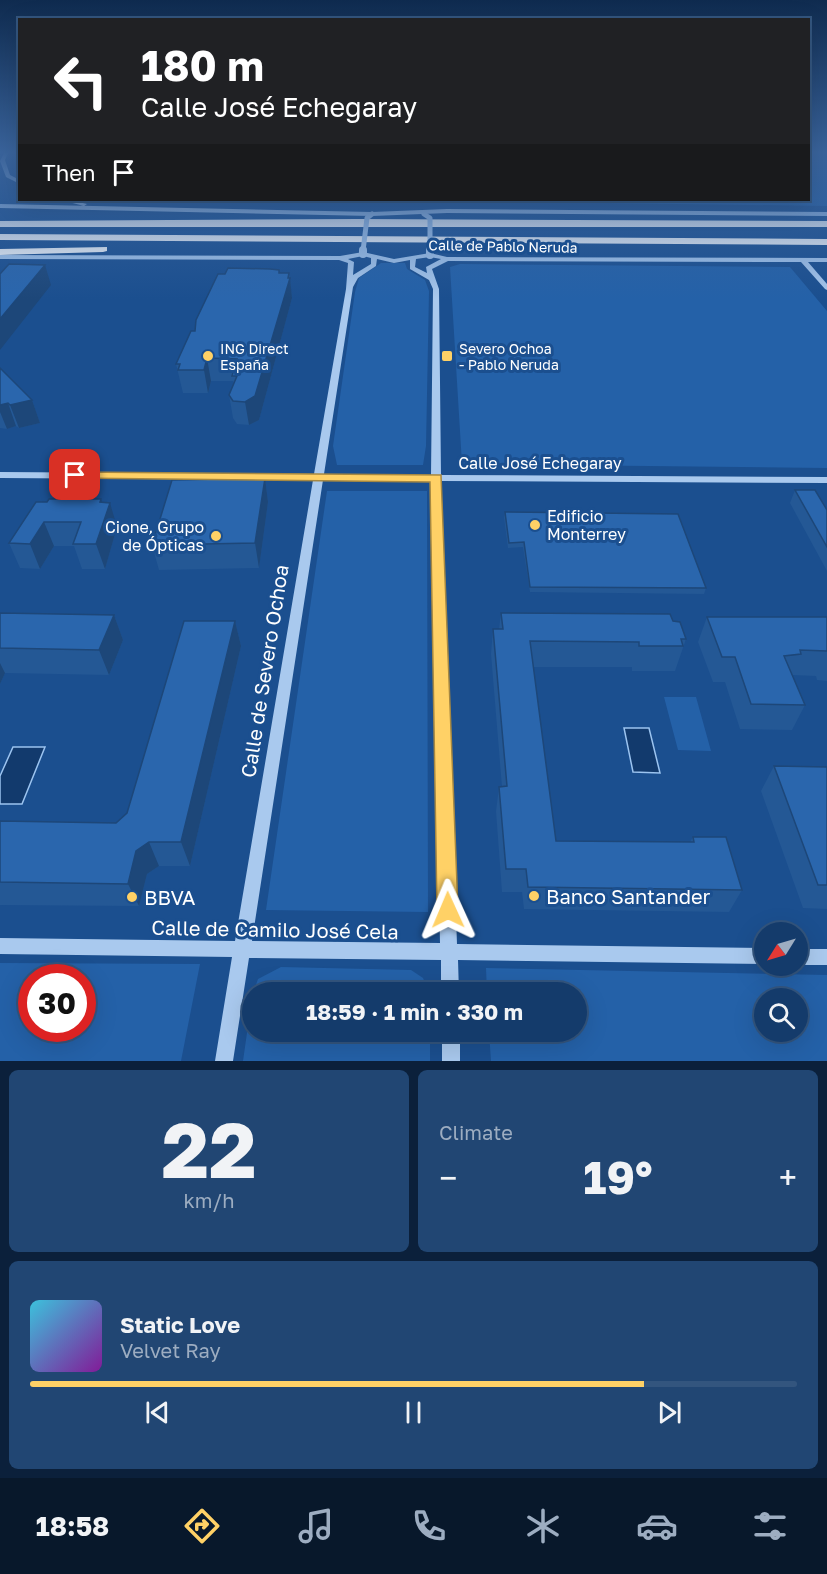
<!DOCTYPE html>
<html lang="en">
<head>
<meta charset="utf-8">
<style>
  :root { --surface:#143b6b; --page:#214673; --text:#f1f3f6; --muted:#9dadc1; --line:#33557e; --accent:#ffd166 }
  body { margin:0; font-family:"Golos Text",sans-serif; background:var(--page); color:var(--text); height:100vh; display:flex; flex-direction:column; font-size:22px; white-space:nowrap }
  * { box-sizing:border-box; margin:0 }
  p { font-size:20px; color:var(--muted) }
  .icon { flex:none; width:33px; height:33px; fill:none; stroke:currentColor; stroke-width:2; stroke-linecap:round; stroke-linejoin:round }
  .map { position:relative; height:1061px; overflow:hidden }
  .side { display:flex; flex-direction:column; gap:9px; padding:9px; background:#0b203b; flex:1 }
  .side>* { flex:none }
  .guide { position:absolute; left:18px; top:18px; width:792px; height:183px; border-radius:0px; box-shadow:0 6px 24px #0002,0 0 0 2px var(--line); background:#202124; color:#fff; overflow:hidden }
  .needle { width:39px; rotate:233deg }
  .fabs { position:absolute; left:754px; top:922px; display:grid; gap:12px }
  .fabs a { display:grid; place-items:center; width:54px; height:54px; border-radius:50%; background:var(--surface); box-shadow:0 6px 24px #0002,0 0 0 2px var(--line); font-size:30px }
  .speed { position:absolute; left:18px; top:964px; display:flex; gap:12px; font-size:30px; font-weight:700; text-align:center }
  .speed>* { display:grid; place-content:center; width:78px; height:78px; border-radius:50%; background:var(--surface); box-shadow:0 6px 24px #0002,0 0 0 2px var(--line); line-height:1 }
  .speed .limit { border:9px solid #d22; background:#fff; color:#111 }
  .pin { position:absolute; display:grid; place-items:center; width:51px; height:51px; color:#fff; margin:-26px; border-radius:12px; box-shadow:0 3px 9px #0006 }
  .me { position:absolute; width:66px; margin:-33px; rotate:359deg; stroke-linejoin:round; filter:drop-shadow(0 0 4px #0008) }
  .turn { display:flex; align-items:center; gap:21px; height:126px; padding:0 24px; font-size:27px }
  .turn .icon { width:78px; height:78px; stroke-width:2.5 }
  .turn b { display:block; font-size:42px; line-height:51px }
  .then { display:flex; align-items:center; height:57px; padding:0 24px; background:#0003; gap:12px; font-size:22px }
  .big { font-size:45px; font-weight:700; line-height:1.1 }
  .side .widget { flex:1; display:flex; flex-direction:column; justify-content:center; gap:9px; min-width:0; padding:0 21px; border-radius:9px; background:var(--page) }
  .side .dial { align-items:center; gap:0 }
  .dial b { font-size:78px; line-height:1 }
  .song { display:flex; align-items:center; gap:18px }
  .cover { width:72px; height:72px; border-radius:9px; background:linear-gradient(135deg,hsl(190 70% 55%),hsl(290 70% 35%)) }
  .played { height:6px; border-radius:3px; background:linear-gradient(90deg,var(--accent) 80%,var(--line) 80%) }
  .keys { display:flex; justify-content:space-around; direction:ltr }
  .heat { display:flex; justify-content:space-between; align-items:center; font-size:33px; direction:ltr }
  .side .tiles { flex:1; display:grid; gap:9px; grid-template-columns:1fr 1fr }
  .widget:last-child { grid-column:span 2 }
  .trip { position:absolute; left:242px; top:982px; width:345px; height:60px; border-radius:30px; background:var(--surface); box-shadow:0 6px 24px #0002,0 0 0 2px var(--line); font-weight:700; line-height:60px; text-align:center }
  .dock { display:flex; height:96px; justify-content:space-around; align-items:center; background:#08182b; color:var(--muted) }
  .dock .icon { width:42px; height:42px }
  .dock .active { color:var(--accent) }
  .dock b { font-size:27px; color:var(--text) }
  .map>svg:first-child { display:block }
  .green { fill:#2461a8; fill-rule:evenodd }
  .water { fill:#123a6d; stroke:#9cc4f0; stroke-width:1.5 }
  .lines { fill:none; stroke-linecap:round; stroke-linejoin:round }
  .minor { fill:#a9c9ee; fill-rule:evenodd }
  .highway { fill:#fff; fill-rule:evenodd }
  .minor-bridge-far1 { stroke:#a9c9ee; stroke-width:5 }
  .minor-bridge { stroke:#a9c9ee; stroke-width:8 }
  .wall { fill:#245895 }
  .shaded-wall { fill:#1d4779 }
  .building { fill:#2a66ad; stroke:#1d4779; stroke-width:1.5 }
  .route { fill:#ffd166; stroke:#a68842; stroke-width:1.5 }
  .poi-dot { fill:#ffd166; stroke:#1b4f8f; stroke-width:2 }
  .labels { text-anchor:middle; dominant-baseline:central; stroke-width:6; stroke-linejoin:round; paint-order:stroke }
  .far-street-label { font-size:14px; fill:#fff; stroke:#1b4f8f }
  .far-poi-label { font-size:14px; fill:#fff; stroke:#1b4f8f; text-anchor:start }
  .street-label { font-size:16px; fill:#fff; stroke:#1b4f8f }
  .poi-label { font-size:16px; fill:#fff; stroke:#1b4f8f; text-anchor:start }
  .near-street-label { font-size:20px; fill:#fff; stroke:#1b4f8f }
  .near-poi-label { font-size:20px; fill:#fff; stroke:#1b4f8f; text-anchor:start }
</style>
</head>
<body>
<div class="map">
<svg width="827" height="1061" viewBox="0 0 827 1061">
  <rect width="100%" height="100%" fill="#1b4f8f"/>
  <path class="green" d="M809,151H827V206L605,203L580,200H808Z
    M381,263H405L407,269L425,280L429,291L426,446L423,465H337L333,446L355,292L359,278Z
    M460,264L790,267L827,311V468L462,464L450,267Z
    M327,491H427L428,912L266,910Z
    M664,697H696L711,751L678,750Z
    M0,963L200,964L181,1061H0ZM32,978H82V1029H32Z
    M281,967L411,970L423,978L429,993H253L258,979Z
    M486,968L827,975V1061H491L489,1032H576V993H487ZM765,999H798V1032H765Z
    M252,998V1032H430V1061H243Z"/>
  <path class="water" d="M624,728H649L660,773L633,772Z
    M13,747H45L22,804H0V776Z"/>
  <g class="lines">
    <path class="minor" d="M5,151H9L5,160L10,175L20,180V184L6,177L0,161Z
      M61,200H70L87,204L84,206Z
      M0,204L372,212L447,209L827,212V216L447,213L372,216L0,208Z
      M363,252L394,259L430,253L447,257L827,258V262H808L827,284V290L825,289L801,262L448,261L432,269L439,289L441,475L827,477V483L441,481L457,944L765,948V964L458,960L459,993H441V960L249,958L233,1061H215L232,957L0,954V938L235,941L313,480L0,478V472L314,474L346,289L348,263L339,260L0,259V255L340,256ZM363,256L371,258V264L353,275L354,262L348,259ZM430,257L441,259L426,267L427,273L415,267L416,259ZM377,259L394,263L410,260V269L429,280L433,289L431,475L324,474L353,287L358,278L376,266ZM323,480L431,481L440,943L252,941Z
      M798,949H827V965H798Z
      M442,1032H460V1061H442Z"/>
    <path class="highway" d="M358,219L827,221V227H0V221Z
      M0,234L827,239V245L0,240Z
      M107,247V251L103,252L0,255V249Z"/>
    <path class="minor-bridge-far1" d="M424,214L430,218V251
      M363,251L367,218L372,214"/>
    <path class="minor-bridge" d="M430,250V255
      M363,254V250"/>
  </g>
  <path class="wall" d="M279,273H289L292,298L259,420L249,425L237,424L233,418L229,395L234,383L233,381H211L208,393H183L176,364L195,331Z
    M0,368L32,400L40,423L19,428L16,426L7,429L0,428Z
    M265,478L268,502L259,568L159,570L152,545Z
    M795,490L827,510V571L790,503Z
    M47,502H102L117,527L105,569H82L74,546H54L40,569L20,568L9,543Z
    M505,512L706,588L704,594L530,592L523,547L508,548L504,517Z
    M0,613L114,615L123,640L109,675L5,673L0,684Z
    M501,613L673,621L686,639L675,671H632V667H533L556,841L690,842L693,837L742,890L729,912L524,909L522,892H502L496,811L499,787H502L491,654L493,629H499Z
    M707,617H827V681L817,680L816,676L792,675L805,705L792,730L740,729L725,682H713L698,642Z
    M235,621L241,646L190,866H159L147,874L139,906L0,905V821L116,823L127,813Z
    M774,766L827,767V909L803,908L761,791Z"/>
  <path class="shaded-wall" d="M45,265L51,285L0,350V319Z
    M289,273V281L290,278L292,298L259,420L249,425L245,402Z
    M207,358L211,381L208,393L204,370Z
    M32,400L40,423L19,428L10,405Z
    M8,403L16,426L7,429L0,412V405Z
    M265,478L268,502L259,568L255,543Z
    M101,499L106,514L110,503L117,527L105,569L96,544L100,502Z
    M44,522L54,546L40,569L30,544Z
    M114,615L123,640L109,675L99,650Z
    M235,621L241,646L190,866L181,842Z
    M0,663L5,673L0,684Z
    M149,842L159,866L147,874L139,906L128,884L136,851Z"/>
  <path class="building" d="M9,264L45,265L0,319V274Z
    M228,268L270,269L279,270V273H289L288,278H290L255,396L245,402L233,401L229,395L237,376H232L237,359L207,358L204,370H178L180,364H176L191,331H195L196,320L218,274H225Z
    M0,368L32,400L10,405L8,403L0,405Z
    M265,478L255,543L152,545L172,480Z
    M795,490H815L827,510V547Z
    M49,499H101L100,502L110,503L96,544H73L81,522H44L30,544L9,543L36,502H47Z
    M505,512L678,514L706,588L530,587L524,542L509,543Z
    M0,613L114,615L99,650L0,648Z
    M501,613L670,614L673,621L680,622L686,639H681L683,646H639V642L530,641L556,841L694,842L693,837H726L742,890L528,887L526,869H506L499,787L507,786L493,629H503Z
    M707,617H827V651L800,650L801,654L784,656L805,705L751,704L735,657H722Z
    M184,621H235L181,842H149L136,851L128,884L0,882V821L116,823L127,813Z
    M774,766L827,767V885H818Z"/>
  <linearGradient id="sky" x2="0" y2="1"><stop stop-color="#0f2b4f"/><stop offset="0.51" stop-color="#39639b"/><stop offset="1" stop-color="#39639b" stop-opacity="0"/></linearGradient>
  <rect width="827" height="299" fill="url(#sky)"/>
  <path class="route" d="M75,472L441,475L458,910L455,918L448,921L440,918L437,910L430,482L71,478V473Z"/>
  <g class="poi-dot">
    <circle cx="208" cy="356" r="6"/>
    <rect x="441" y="350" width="12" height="12" rx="3"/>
    <circle cx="535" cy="525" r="6"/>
    <circle cx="216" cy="536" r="6"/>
    <circle cx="534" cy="896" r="6"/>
    <circle cx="132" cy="897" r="6"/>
  </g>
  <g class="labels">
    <g class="far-street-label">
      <text transform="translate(503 246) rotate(1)">Calle de Pablo Neruda</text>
    </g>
    <g class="far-poi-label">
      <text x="220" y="348">ING Direct<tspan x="220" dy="16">España</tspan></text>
      <text x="459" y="348">Severo Ochoa<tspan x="459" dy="16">- Pablo Neruda</tspan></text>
    </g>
    <g class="street-label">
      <text x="540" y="463">Calle José Echegaray</text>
    </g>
    <g class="poi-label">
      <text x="547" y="516">Edificio<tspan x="547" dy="18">Monterrey</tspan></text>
      <text x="204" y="527" text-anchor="end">Cione, Grupo<tspan x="204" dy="18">de Ópticas</tspan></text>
    </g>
    <g class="near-street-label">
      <text transform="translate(264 671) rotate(-81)">Calle de Severo Ochoa</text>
      <text transform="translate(275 929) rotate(1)">Calle de Camilo José Cela</text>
    </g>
    <g class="near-poi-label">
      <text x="546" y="896">Banco Santander</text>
      <text x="144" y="897">BBVA</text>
    </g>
  </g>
</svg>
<div class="fabs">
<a><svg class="needle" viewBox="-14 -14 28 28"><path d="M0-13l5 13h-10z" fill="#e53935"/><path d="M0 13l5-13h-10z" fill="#9dadc1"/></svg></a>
<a><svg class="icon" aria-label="search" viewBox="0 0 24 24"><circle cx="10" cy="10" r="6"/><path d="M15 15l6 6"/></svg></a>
</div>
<div class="speed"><div class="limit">30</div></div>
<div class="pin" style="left:75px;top:475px;background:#d93025"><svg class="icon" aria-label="arrive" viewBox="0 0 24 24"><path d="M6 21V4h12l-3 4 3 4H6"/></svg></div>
<svg class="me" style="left:448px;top:910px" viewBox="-20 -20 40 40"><path d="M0-17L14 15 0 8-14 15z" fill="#ffd166" stroke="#fff" stroke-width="4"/></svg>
<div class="trip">18:59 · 1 min · 330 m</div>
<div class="guide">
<div class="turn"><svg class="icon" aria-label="left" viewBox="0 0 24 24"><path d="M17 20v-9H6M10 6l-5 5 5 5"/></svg><div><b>180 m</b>Calle José Echegaray</div></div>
<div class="then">Then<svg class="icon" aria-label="arrive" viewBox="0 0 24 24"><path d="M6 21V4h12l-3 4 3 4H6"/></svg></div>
</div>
</div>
<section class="side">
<div class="tiles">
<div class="widget dial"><b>22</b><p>km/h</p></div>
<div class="widget"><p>Climate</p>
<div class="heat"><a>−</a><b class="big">19°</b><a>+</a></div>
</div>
<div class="widget">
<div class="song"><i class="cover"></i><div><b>Static Love</b><p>Velvet Ray</p></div></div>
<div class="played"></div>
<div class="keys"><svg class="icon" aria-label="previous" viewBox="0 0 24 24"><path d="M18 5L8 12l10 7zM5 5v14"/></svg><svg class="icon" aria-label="pause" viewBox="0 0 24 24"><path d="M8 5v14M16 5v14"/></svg><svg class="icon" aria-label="next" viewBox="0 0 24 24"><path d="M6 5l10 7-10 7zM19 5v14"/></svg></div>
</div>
</div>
</section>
<nav class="dock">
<b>18:58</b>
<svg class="icon active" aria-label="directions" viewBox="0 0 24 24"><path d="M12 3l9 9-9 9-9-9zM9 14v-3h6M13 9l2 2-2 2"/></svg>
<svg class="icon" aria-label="music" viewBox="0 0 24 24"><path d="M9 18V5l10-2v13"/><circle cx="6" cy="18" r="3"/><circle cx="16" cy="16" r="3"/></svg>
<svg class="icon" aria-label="phone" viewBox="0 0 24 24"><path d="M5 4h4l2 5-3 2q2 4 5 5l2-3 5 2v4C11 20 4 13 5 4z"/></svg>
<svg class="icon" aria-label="climate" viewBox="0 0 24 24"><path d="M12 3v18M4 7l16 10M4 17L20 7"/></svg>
<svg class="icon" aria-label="car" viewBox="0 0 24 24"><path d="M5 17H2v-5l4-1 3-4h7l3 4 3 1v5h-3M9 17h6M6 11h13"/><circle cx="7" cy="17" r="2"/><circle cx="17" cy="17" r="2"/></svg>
<svg class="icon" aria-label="filters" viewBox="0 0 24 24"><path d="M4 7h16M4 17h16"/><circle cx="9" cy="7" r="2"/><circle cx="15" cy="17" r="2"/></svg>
</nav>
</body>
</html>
